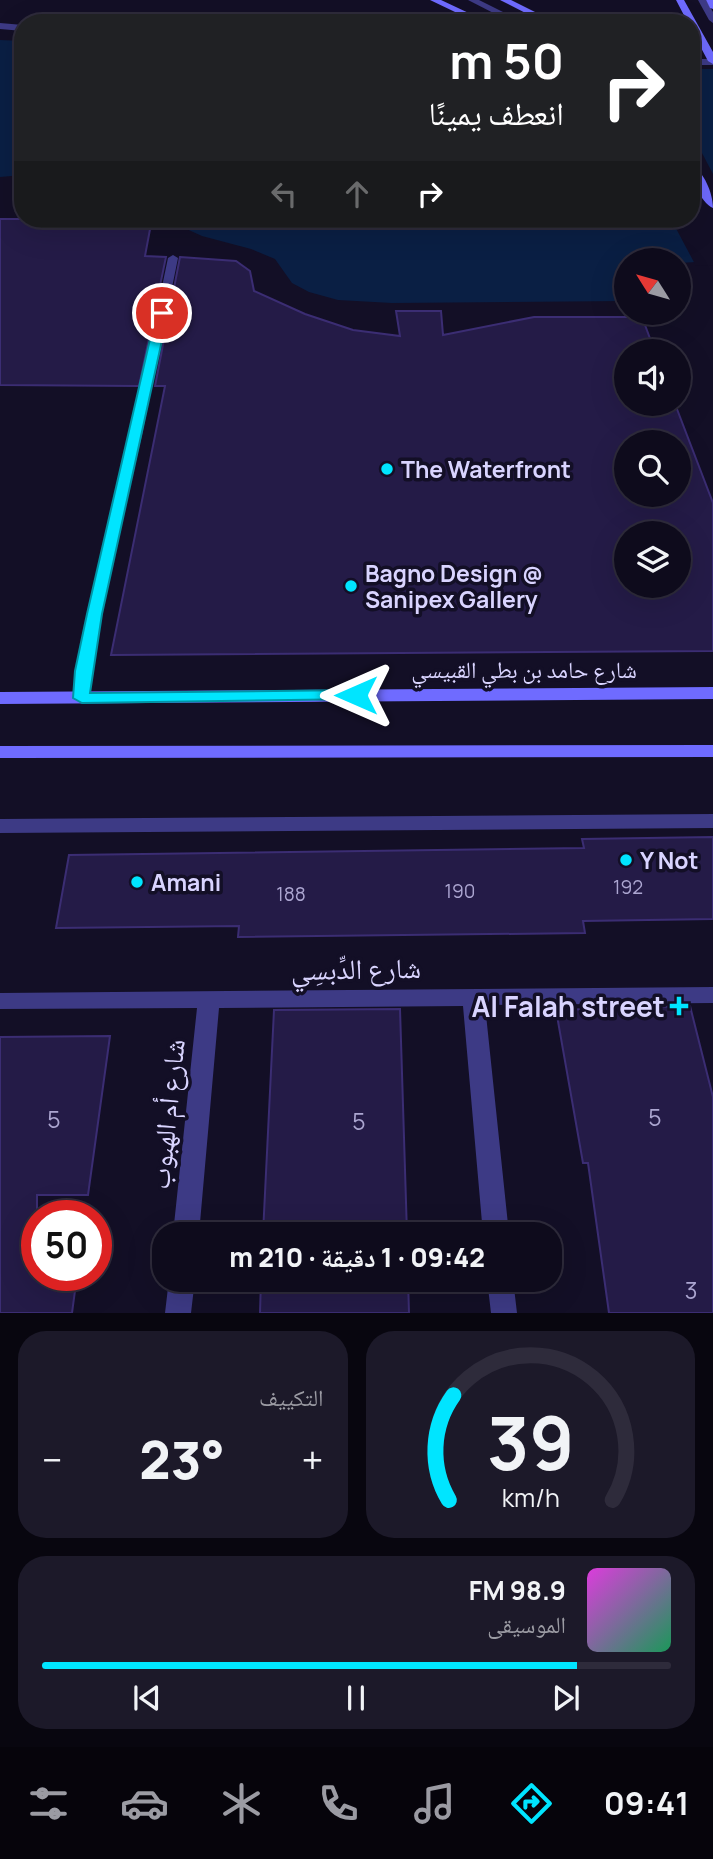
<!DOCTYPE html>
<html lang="ar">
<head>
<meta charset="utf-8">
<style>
  :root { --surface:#0e0b1c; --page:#1c1929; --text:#f1f3f6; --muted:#9b9ba3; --line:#2e2b3b; --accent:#00e5ff }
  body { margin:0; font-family:Manrope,"Noto Naskh Arabic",sans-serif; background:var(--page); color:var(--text); direction:rtl; height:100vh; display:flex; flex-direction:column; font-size:26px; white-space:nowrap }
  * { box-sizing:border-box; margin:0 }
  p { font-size:23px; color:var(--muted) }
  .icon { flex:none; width:38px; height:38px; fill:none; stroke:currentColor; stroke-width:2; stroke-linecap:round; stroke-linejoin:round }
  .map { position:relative; height:1313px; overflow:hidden; direction:ltr }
  .side { display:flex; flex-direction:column; gap:18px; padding:18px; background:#08060f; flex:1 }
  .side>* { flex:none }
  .guide { position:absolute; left:14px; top:14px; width:686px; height:214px; border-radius:28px; box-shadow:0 7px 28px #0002,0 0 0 2px var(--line); direction:rtl; background:#202124; color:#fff; overflow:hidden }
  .needle { width:46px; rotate:307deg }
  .buttons { position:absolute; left:614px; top:248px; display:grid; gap:14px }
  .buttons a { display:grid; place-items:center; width:77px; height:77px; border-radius:50%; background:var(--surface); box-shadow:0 7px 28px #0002,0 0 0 2px var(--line); font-size:35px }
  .speed { position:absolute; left:21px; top:1200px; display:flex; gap:14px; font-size:35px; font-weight:700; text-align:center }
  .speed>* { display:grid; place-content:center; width:91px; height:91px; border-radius:50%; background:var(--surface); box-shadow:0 7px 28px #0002,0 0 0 2px var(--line); line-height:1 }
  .speed .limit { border:10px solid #d22; background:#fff; color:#111 }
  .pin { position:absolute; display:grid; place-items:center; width:60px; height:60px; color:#fff; margin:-30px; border:4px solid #fff; border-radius:50%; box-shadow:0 2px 7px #0007 }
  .me { position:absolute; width:77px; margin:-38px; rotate:270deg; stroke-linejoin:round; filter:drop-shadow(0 0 5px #0008) }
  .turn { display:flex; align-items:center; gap:24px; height:147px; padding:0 21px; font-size:32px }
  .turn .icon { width:91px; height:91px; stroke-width:2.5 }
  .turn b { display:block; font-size:49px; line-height:60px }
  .lanes { display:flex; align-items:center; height:66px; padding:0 21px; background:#0003; justify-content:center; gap:35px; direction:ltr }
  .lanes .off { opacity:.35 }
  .big { font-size:52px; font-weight:800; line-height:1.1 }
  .side .widget { flex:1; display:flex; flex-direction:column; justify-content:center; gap:10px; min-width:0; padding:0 24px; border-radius:28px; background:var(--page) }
  .side .dial { align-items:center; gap:0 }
  .dial svg { height:182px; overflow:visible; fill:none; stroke:var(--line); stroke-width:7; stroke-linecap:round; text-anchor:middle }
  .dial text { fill:var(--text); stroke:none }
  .song { display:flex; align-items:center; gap:21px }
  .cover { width:84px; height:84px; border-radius:10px; background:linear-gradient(135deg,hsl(300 70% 55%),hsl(150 70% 35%)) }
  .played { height:7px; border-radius:4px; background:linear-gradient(90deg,var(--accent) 85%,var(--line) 85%) }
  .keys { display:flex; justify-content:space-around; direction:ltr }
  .heat { display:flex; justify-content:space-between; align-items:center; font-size:38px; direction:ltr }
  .side .tiles { flex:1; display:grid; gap:18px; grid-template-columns:1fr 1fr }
  .widget:last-child { grid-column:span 2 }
  .trip { position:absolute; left:152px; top:1222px; width:410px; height:70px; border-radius:28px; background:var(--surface); box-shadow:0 7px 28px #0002,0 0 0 2px var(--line); font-weight:800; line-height:70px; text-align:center; direction:rtl }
  .dock { display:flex; height:112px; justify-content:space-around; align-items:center; background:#06040b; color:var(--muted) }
  .dock .icon { width:49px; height:49px }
  .dock .active { color:var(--accent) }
  .dock b { font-size:32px; color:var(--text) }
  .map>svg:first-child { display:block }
  .water { fill:#0a1f44 }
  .pier { fill:#130f26 }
  .building { fill:#241b47; stroke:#3b2d73; stroke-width:2; fill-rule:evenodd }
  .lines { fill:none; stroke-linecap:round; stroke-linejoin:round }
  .service { fill:#3d3a85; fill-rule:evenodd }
  .minor { fill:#3d3a85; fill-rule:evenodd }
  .secondary { fill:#6f6bff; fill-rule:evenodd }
  .route { fill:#00e5ff; stroke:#0095a6; stroke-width:2 }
  .poi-dot { fill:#00e5ff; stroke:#130f26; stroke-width:2.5 }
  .labels { text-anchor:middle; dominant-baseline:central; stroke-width:7; stroke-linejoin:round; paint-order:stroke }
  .number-label { font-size:19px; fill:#aca6d1 }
  .poi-label { font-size:23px; font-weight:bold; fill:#d9d4ff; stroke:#130f26; text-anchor:start }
  .street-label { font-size:23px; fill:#d9d4ff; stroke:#130f26 }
  .near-number-label { font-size:23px; fill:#aca6d1 }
  .near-street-label { font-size:28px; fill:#d9d4ff; stroke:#130f26 }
  .near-poi-label { font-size:28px; font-weight:bold; fill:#d9d4ff; stroke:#130f26; text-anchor:end }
</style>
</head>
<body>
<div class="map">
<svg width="713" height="1313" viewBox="0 0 713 1313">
  <rect width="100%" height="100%" fill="#130f26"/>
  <path class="water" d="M0,40L23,41V175L0,177Z
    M691,69H713V261L679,263V261H626V301L392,303L338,300L309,292L292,283L275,259L251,249L202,236L169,221L691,219Z"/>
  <path class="pier" d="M691,132L713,174V265L696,266L671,219H691Z"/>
  <path class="building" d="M0,219H111L151,224L145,256L166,257L139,386L0,385Z
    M180,257L236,261L250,271L254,291L305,314L353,330L400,336L396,311H441L443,335L534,317H642L655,352H626V404H675L713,503V651L111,655L165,386H155ZM626,443H679V495H626ZM626,534H679V586H626Z
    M713,837V919L583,921L585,933L238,937L239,926L56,928L69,855L584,848L582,839Z
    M690,1006L713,1097V1313H609L588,1163H583L556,1010Z
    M400,1009L407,1234H263L274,1010Z
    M110,1036L88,1195H37V1276H77L72,1313H0V1037Z
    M261,1279H408L409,1313H260Z"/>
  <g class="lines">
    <path class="service" d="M173,255L178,258L142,435L99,621L89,698L82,702L75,698L86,621L131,435L168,258Z"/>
    <path class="minor" d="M468,0H479L525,23H513Z
      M698,0H706L713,12V23L709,20Z
      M0,23L23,25V31L0,29Z
      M691,59H713V65H691Z
      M713,814V828L0,833V819Z
      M713,987V1003L485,1005L509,1234H483L463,1006L219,1008L199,1234H173L197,1008L0,1009V993Z
      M169,1279H195L191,1313H165Z
      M487,1279H513L517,1313H491Z"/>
    <path class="secondary" d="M430,0H441L490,23H478Z
      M500,0H511L557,23H545Z
      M676,0H684L713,52V64L708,61L691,29V23H688Z
      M706,0H713V9L710,8Z
      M691,164C704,172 713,193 713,208C700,202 691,178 691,164Z
      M713,687V699L0,704V692Z
      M713,745V757L0,758V746Z"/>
  </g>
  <path class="route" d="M162,309L168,313L102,614L90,693L356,690L361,692L364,695L361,699L82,703L73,698L75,671L87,614L156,313Z"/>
  <g class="poi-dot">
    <circle cx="387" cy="469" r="7"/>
    <circle cx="351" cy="586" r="7"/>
    <circle cx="626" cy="860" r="7"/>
    <circle cx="137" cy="882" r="7"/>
    <path d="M675.5 995.5h7v7h7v7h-7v7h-7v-7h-7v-7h7z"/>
  </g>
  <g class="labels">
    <g class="number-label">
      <text x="628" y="887">192</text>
      <text x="460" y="891">190</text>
      <text x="291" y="894">188</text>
    </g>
    <g class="poi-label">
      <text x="401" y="469">The Waterfront</text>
      <text x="365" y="573">Bagno Design @<tspan x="365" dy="26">Sanipex Gallery</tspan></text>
      <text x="640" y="860">Y Not</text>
      <text x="151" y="882">Amani</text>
    </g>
    <g class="street-label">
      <text x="524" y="669">شارع حامد بن بطي القبيسي</text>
    </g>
    <g class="near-number-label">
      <text x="655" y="1117">5</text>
      <text x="54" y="1119">5</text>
      <text x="359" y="1121">5</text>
      <text x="691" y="1290">3</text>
    </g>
    <g class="near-street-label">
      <text transform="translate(356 968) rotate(-1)">شارع الدِّبسِي</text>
      <text transform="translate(166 1114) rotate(-84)">شارع أم الهبوب</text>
    </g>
    <g class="near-poi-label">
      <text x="665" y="1006">Al Falah street</text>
    </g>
  </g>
</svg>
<div class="buttons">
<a><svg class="needle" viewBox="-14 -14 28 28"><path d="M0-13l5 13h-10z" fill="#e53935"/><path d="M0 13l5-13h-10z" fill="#9b9ba3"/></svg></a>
<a><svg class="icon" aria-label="sound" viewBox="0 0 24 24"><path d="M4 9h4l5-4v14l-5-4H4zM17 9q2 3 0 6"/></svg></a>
<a><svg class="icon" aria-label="search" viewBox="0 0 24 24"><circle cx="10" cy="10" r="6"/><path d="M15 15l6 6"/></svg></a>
<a><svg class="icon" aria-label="layers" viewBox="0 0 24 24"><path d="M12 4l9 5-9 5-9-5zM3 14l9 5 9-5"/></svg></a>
</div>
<div class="speed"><div class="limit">50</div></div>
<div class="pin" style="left:162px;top:313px;background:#d93025"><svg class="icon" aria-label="arrive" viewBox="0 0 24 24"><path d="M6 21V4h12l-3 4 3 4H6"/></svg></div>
<svg class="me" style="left:356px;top:695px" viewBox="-20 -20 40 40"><path d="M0-17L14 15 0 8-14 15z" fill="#00e5ff" stroke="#fff" stroke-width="4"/></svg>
<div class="trip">09:42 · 1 دقيقة · 210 m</div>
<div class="guide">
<div class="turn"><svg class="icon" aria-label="right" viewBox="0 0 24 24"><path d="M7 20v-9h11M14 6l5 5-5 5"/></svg><div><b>50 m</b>انعطف يمينًا</div></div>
<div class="lanes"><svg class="icon off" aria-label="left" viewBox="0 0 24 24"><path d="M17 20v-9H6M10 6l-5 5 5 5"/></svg><svg class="icon off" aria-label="ahead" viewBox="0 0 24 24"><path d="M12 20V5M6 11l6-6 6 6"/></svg><svg class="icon" aria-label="right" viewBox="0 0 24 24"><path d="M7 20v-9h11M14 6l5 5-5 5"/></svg></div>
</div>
</div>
<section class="side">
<div class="tiles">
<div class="widget dial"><svg viewBox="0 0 100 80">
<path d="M14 69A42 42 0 1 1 86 69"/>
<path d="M14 69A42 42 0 0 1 16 23" stroke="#00e5ff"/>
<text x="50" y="56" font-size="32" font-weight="700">39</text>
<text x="50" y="72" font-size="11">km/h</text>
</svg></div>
<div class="widget"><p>التكييف</p>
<div class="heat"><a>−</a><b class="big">23°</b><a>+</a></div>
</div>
<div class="widget">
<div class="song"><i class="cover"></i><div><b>98.9 FM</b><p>الموسيقى</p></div></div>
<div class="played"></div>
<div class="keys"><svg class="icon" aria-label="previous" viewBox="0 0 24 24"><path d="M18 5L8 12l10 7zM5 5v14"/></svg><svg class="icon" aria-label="pause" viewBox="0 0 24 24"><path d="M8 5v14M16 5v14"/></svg><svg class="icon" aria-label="next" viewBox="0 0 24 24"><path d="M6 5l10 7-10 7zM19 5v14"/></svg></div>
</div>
</div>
</section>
<nav class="dock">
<b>09:41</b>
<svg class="icon active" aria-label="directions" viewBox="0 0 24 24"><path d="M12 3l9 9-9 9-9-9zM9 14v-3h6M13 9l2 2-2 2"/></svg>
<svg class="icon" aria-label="music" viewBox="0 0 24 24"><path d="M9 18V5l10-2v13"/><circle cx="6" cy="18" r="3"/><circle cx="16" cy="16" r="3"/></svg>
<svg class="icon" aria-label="phone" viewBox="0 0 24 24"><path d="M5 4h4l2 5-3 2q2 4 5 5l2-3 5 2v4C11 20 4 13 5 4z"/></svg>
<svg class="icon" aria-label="climate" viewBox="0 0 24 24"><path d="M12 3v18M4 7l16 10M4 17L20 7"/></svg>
<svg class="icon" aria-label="car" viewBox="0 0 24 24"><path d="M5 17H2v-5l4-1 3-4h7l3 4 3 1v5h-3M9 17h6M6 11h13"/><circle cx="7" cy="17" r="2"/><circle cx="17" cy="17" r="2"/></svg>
<svg class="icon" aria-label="filters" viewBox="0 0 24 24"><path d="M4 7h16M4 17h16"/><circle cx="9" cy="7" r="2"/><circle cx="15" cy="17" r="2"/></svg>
</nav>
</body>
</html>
